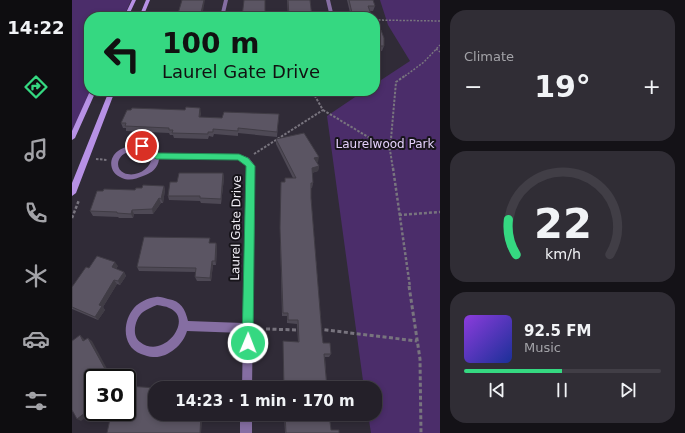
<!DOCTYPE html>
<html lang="en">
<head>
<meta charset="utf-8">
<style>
  :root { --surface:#242029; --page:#302d35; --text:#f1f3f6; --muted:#a3a3a8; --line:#413e46; --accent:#35d881 }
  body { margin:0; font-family:"DejaVu Sans",sans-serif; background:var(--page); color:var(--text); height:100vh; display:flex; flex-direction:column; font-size:15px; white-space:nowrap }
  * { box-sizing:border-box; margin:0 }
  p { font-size:13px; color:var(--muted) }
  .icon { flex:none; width:22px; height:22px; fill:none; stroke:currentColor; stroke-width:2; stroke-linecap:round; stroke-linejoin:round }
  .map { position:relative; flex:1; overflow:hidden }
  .details { display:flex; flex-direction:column; gap:10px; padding:10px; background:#141217; width:245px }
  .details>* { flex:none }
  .guide { position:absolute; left:12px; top:12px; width:296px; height:84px; border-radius:16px; box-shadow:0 2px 6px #0003,0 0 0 1px var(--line); background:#35d881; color:#111; overflow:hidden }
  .speed { position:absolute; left:12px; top:369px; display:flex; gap:8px; font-size:20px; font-weight:700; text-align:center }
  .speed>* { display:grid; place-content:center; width:52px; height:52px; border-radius:50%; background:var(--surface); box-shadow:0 2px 6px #0003,0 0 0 1px var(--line); line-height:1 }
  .speed .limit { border:2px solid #111; border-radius:6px; background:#fff; color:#111 }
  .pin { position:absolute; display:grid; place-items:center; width:34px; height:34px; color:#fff; margin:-17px; border:2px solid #fff; border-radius:50%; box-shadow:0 1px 4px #0007 }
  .me { position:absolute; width:44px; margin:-22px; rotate:1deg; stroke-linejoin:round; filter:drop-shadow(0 0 3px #0008) }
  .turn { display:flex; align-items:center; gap:14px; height:84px; padding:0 12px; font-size:18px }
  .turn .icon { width:52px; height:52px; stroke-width:2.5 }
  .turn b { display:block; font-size:28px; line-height:34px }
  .big { font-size:30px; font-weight:600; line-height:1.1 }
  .details .widget { flex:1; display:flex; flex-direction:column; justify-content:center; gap:6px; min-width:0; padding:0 14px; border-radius:16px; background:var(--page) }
  .details .dial { align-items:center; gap:0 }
  .dial svg { height:104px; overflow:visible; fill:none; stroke:var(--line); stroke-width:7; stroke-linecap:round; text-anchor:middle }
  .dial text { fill:var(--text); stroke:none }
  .song { display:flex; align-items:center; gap:12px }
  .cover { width:48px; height:48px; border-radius:6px; background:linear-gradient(135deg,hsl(270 70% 55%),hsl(230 70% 35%)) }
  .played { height:4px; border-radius:2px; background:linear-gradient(90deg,var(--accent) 50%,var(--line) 50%) }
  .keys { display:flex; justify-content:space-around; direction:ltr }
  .heat { display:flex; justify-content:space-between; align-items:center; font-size:22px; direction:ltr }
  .trip { position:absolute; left:76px; top:381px; width:234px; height:40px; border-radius:16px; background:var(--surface); box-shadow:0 2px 6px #0003,0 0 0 1px var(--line); font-weight:600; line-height:40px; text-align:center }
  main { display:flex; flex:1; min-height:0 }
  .tabs { display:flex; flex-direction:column; width:72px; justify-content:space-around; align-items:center; background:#0e0d10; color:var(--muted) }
  .tabs .icon { width:28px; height:28px }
  .tabs .on { color:var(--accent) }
  .tabs b { font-size:18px; color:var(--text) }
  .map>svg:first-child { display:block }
  .green { fill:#4b2d6a }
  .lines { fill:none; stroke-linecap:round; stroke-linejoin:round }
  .path-far3 { stroke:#78747e; stroke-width:1.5; stroke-dasharray:2 1.5; stroke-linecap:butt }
  .path-far2 { stroke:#78747e; stroke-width:2; stroke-dasharray:2.5 1.5; stroke-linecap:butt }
  .path-far1 { stroke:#78747e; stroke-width:2.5; stroke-dasharray:3 2; stroke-linecap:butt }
  .path { stroke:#78747e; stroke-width:3; stroke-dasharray:4 2.5; stroke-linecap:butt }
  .minor { fill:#856ea2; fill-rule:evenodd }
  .secondary { fill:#b791e5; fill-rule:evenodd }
  .wall { fill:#4e4955 }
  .shaded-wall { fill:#403c45 }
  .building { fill:#5b5563; stroke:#403c45 }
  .route { fill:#35d881; stroke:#228c54 }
  .labels { text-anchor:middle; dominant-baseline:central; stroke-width:4; stroke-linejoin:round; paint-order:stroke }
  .park-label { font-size:12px; fill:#e3d0fb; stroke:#17141a }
  .street-label { font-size:12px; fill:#f2eff7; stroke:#17141a }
</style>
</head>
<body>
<main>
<nav class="tabs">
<b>14:22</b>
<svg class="icon on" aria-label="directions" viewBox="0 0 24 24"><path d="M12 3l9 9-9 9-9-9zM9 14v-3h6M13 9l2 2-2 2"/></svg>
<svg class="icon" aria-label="music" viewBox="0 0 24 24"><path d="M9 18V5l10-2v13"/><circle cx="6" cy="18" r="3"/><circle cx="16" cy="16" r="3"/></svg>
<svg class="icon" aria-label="phone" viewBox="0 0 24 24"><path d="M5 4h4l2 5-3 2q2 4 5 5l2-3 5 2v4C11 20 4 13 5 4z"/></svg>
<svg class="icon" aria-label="climate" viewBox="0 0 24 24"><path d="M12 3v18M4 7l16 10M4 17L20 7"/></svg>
<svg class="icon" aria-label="car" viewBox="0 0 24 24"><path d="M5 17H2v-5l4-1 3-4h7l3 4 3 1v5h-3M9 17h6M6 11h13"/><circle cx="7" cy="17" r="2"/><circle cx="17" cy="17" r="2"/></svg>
<svg class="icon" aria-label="filters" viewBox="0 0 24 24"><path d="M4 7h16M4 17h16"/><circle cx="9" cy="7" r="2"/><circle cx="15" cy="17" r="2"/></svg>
</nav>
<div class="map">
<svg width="368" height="433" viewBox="0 0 368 433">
  <rect width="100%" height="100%" fill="#302b37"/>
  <path class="green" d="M0,0H59L52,17H17V91H20L0,139Z
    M308,0H368V433H299L296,414H303V388H292L255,116L292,91H303V84L338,61L316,25Z"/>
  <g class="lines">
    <path class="path-far3" d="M303,20L368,21
      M364,49L368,52
      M333,76L352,62L368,45"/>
    <path class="path-far2" d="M251,110L318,150L321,169
      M318,150L324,82L334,75
      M182,154L251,110L240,91
      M24,159L35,160"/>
    <path class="path-far1" d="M321,168L338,287
      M327,215L368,212
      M0,218L7,200"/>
    <path class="path" d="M337,286L348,359L349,433
      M194,329L227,330
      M246,329L345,341"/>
    <path class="minor" d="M152,0H156L152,17H148Z
      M254,0H258L262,17H258Z
      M70,144L79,146L86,154H167L177,158L183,166L180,388H170L171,333L115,331C111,345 96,358 81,357C77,357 73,355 69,354C50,347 50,322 62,308C67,302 76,298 84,297C87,296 92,298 96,299C109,301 113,309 116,321L171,323L175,167L171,162L166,160L87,159C86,168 80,173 71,176C64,179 57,181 50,178C38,174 35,159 46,151C53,146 62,145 70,144ZM70,148L75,150L80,157C79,169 64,178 52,173C48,171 46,168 46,164C47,152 61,150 70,148ZM85,305C89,306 94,306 97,308C123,318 92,361 68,342C59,336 63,318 71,312C75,309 80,307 85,305Z
      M168,414H180V433H168Z"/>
    <path class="secondary" d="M60,0H64L56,17H52Z
      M74,0H78L71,17H67Z
      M18,91H24L3,138L0,140V131Z
      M37,91H43L4,193L0,196V183Z"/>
  </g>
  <path class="wall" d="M215,0H238L240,17H216Z
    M275,0H301L303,6L301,11H298L300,17H279Z
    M303,27L312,46L310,51H306L305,58L303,60Z
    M117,91H240L206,94V97L123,96Z
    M129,113L128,117L150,118L207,114L205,137L166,133V136L142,134L141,137L137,136L136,139L102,138L101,135H98L97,133L54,131V128H51L49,123Z
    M204,139L246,162H245L247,166L246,171L240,173L241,183L240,188H239V198L250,335L251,343L259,354L257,357H253L255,388H212L211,344V341L226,342L225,324L215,323V316H210L208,233L209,186L213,182V178H221L204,144Z
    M151,173L152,178L149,204L129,203L128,201L97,200L96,196L105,182Z
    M92,186L93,190L91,203H89L81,214H62L61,218H47L46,217L21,216L18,211L31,191L63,190Z
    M139,243H144L145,247L144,265H141L139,281H125L123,277L124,272L67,271L65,267Z
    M46,266L44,269L52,272L54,276L48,285L45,284L31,307L33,310L26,320L0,309V287Z
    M212,414H257L259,430L267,433H213Z"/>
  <path class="shaded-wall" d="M132,0H133L130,17H128Z
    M306,53L305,58L303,60V57Z
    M128,108L129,113L127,122V117Z
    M247,157L246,162L241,163L242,158Z
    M247,166L246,171L239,173L240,168Z
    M151,173L152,178L149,204V199Z
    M92,186L93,190L91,203L89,199Z
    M87,198L89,203L81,214L80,209Z
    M60,210L62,214L61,218L59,214Z
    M144,243L145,247L144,265L143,261Z
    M140,261L141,265L139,281L138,278Z
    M43,262L46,266L42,271L40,267Z
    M52,272L54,276L48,285L46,281Z
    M42,280L45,284L31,307L33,310L26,320L23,317L27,305Z
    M8,335L12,339L15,344L11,341Z
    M16,338L20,341L40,378H38Z
    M21,407V412L9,421L5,419Z
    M129,414H131L129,433H128Z"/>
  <path class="building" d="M110,0H132L128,17H105Z
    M172,0H193V17H170Z
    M216,0H238L240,17H217Z
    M277,0H301L303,6H296L300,17H281Z
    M303,27L304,29L309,30L312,38V46H307L306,53L303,57Z
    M122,91H206V92L123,91Z
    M114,107L128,108L127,117L150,118L152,112L207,114L205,132L166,128V131L141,129V132H136V134L100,133L101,130H97V128L53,126L54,123H49L55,110H59L60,108L113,110Z
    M232,133L247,157L242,158L247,166L240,168L241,183H239V198L250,335L251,343H258L259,354H252L255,388H212L211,341L227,342L226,320H216V313H211L208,228L209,182H213V178H224L204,139Z
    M107,173H151L149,199L128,198V196H96L98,182H105Z
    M71,185L92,186L89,199L87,198L80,209L60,210L59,214L45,213V212L18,211L25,191H31L32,189L63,190L64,188H70Z
    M72,237L138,238L137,243H144L143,261H140L138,278L123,277L124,268L65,267Z
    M25,256L43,262L40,267L52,272L46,281L42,280L27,305L30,306L23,317L0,307V287L14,267L17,268Z
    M8,335L11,341L16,338L38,378H21V407L5,419L0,410V341Z
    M55,386L85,388H83V414H129L128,433H35L38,419L45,420L47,412H55Z
    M213,414H257L259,430H267V433H214Z"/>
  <path class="route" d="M70,144L79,146L86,153L167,154L176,158L183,166L181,343L180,347L176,348L171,347L170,343L174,166L166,160L84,159L74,150L67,148V145Z"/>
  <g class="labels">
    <g class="park-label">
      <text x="313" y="144">Laurelwood Park</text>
    </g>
    <g class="street-label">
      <text transform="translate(164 228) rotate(-89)">Laurel Gate Drive</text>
    </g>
  </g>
</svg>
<div class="speed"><div class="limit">30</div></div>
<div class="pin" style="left:70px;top:146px;background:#d93025"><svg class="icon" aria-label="arrive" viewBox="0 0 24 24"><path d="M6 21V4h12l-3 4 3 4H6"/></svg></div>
<svg class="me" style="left:176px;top:343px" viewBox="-20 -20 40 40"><circle r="17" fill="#35d881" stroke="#fff" stroke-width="3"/><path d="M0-11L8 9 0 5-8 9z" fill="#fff"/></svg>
<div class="trip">14:23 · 1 min · 170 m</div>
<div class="guide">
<div class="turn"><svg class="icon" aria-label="left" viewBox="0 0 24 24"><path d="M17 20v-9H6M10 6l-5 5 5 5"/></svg><div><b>100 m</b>Laurel Gate Drive</div></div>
</div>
</div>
<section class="details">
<div class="widget"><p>Climate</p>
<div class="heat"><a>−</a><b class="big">19°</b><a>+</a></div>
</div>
<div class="widget dial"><svg viewBox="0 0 100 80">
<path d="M14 69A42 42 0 1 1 86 69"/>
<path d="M14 69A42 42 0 0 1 8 42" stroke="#35d881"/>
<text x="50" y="56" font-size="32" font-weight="700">22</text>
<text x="50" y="72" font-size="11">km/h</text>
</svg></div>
<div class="widget">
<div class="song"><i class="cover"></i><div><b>92.5 FM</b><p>Music</p></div></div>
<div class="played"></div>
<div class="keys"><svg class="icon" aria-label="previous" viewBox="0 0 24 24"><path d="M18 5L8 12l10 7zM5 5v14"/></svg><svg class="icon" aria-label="pause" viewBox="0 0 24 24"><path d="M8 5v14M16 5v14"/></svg><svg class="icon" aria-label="next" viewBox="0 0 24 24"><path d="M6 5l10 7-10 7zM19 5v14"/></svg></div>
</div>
</section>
</main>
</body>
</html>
